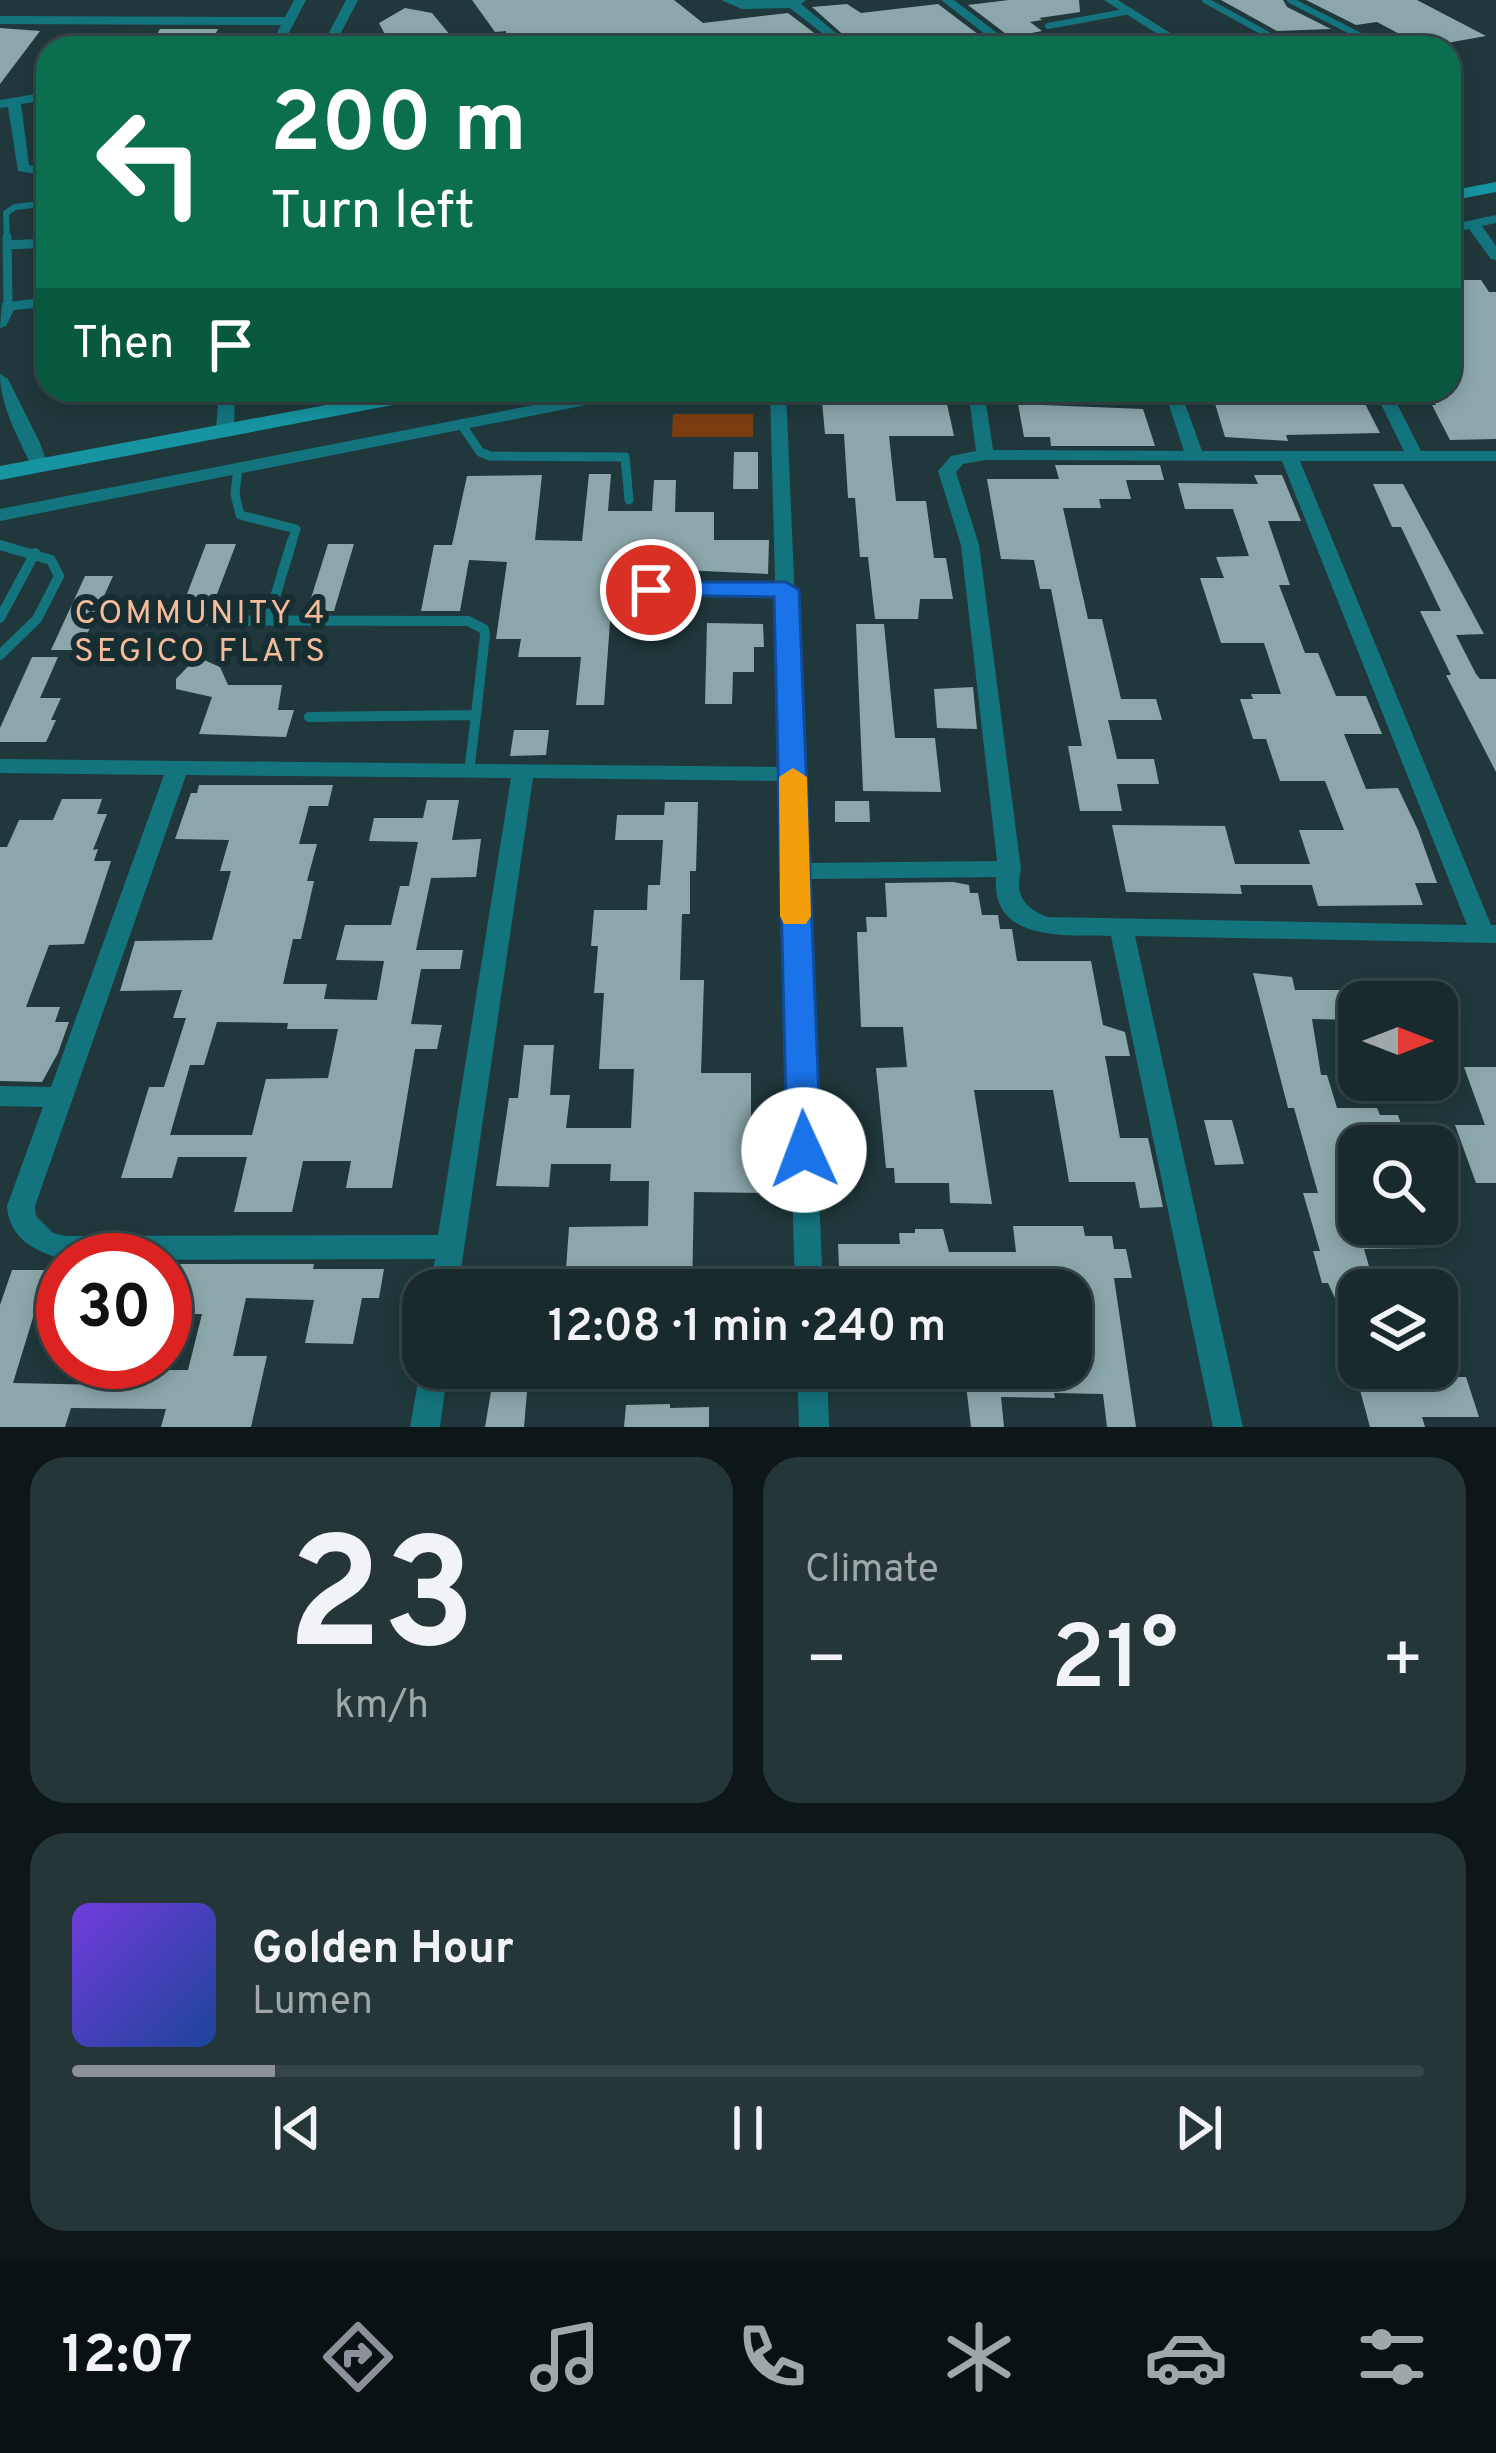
<!DOCTYPE html>
<html lang="en">
<head>
<meta charset="utf-8">
<style>
  :root { --surface:#182a2c; --page:#253638; --text:#f1f3f6; --muted:#9fa7a9; --line:#364648; --accent:#8c9099 }
  body { margin:0; font-family:Overpass,sans-serif; background:var(--page); color:var(--text); height:100vh; display:flex; flex-direction:column; font-size:45px; white-space:nowrap }
  * { box-sizing:border-box; margin:0 }
  p { font-size:39px; color:var(--muted) }
  .icon { flex:none; width:66px; height:66px; fill:none; stroke:currentColor; stroke-width:2; stroke-linecap:round; stroke-linejoin:round }
  .map { position:relative; height:1427px; overflow:hidden }
  .side { display:flex; flex-direction:column; gap:30px; padding:30px; background:#0d1718; flex:1 }
  .side>* { flex:none }
  .hud { position:absolute; left:36px; top:36px; width:1425px; height:366px; border-radius:36px; box-shadow:0 6px 18px #0003,0 0 0 3px var(--line); background:#0b6e4f; color:#fff; overflow:hidden }
  .needle { width:78px; rotate:90deg }
  .buttons { position:absolute; left:1338px; top:981px; display:grid; gap:24px }
  .buttons a { display:grid; place-items:center; width:120px; height:120px; border-radius:24px; background:var(--surface); box-shadow:0 6px 18px #0003,0 0 0 3px var(--line); font-size:60px }
  .speed { position:absolute; left:36px; top:1233px; display:flex; gap:24px; font-size:60px; font-weight:700; text-align:center }
  .speed>* { display:grid; place-content:center; width:156px; height:156px; border-radius:50%; background:var(--surface); box-shadow:0 6px 18px #0003,0 0 0 3px var(--line); line-height:1 }
  .speed .limit { border:18px solid #d22; background:#fff; color:#111 }
  .pin { position:absolute; display:grid; place-items:center; width:102px; height:102px; color:#fff; margin:-51px; border:6px solid #fff; border-radius:50%; box-shadow:0 3px 12px #0007 }
  .me { position:absolute; width:132px; margin:-66px; rotate:358deg; stroke-linejoin:round; filter:drop-shadow(0 0 9px #0008) }
  .turn { display:flex; align-items:center; gap:42px; height:252px; padding:0 36px; font-size:54px }
  .turn .icon { width:156px; height:156px; stroke-width:2.5 }
  .turn b { display:block; font-size:84px; line-height:102px }
  .then { display:flex; align-items:center; height:114px; padding:0 36px; background:#0003; gap:24px; font-size:45px }
  .big { font-size:90px; font-weight:600; line-height:1.1 }
  .side .widget { flex:1; display:flex; flex-direction:column; justify-content:center; gap:18px; min-width:0; padding:0 42px; border-radius:36px; background:var(--page) }
  .side .dial { align-items:center; gap:0 }
  .dial b { font-size:156px; line-height:1 }
  .song { display:flex; align-items:center; gap:36px }
  .cover { width:144px; height:144px; border-radius:18px; background:linear-gradient(135deg,hsl(260 70% 55%),hsl(220 70% 35%)) }
  .played { height:12px; border-radius:6px; background:linear-gradient(90deg,var(--accent) 15%,var(--line) 15%) }
  .keys { display:flex; justify-content:space-around; direction:ltr }
  .heat { display:flex; justify-content:space-between; align-items:center; font-size:66px; direction:ltr }
  .side .tiles { flex:1; display:grid; gap:30px; grid-template-columns:1fr 1fr }
  .widget:last-child { grid-column:span 2 }
  .trip { position:absolute; left:402px; top:1269px; width:690px; height:120px; border-radius:36px; background:var(--surface); box-shadow:0 6px 18px #0003,0 0 0 3px var(--line); font-weight:600; line-height:120px; text-align:center }
  .dock { display:flex; height:192px; justify-content:space-around; align-items:center; background:#0a1112; color:var(--muted) }
  .dock .icon { width:84px; height:84px }
  .dock .current { color:var(--accent) }
  .dock b { font-size:54px; color:var(--text) }
  .map>svg:first-child { display:block }
  .green { fill:#7b3c10 }
  .building { fill:#8ca7ab; fill-rule:evenodd }
  .lines { fill:none; stroke-linecap:round; stroke-linejoin:round }
  .lane-far2 { stroke:#14747e; stroke-width:6 }
  .lane-far1 { stroke:#14747e; stroke-width:9 }
  .lane { stroke:#14747e; stroke-width:10 }
  .street { fill:#14747e; fill-rule:evenodd }
  .secondary { fill:#1694a0; fill-rule:evenodd }
  .route { fill:#1a73e8; stroke:#114b97; stroke-width:3 }
  .slow { fill:#f59e0b }
  .labels { text-anchor:middle; dominant-baseline:central; stroke-width:12; stroke-linejoin:round; paint-order:stroke }
  .neighbourhood-label { font-size:33px; letter-spacing:3px; fill:#f5bb9b; stroke:#162e31 }
</style>
</head>
<body>
<div class="map">
<svg width="1496" height="1427" viewBox="0 0 1496 1427">
  <rect width="100%" height="100%" fill="#20383b"/>
  <path class="green" d="M673,414H753V437H672Z"/>
  <path class="building" d="M472,0H674L703,23L788,13L834,48H674V42L661,43L652,34L602,40L609,48H507L506,31L495,32Z
    M1009,0H1079L1080,12L1039,18L1042,20L1030,22L1042,31L1010,37L968,5Z
    M1221,0H1283L1287,7L1331,29L1277,31Z
    M1306,0H1417L1486,36L1424,47L1377,22L1356,25Z
    M847,4L861,13L938,4L987,41L967,44L972,48H858L812,7Z
    M405,8L432,13L450,35L390,44L379,23Z
    M0,28L40,31L0,84Z
    M160,29H218L209,47L149,48Z
    M1449,280H1481L1489,292H1496V439L1450,440L1432,405H1436L1429,390H1449Z
    M821,390H944L954,436H889L896,501H926L934,558H946L953,599H920L918,619H875L868,557H860L855,498H848L844,434H825Z
    M1211,390H1358L1380,433L1286,435L1288,441L1225,437Z
    M1018,404L1143,409L1155,446H1051L1050,437H1024Z
    M734,452H758V489H733Z
    M1055,465H1160L1164,480H1126L1131,499H1099L1101,508H1063L1088,619H1102L1121,699H1156L1162,720H1108L1117,759H1154L1159,784H1117L1122,811H1080L1068,746H1082L1051,589H1040L1034,560L1001,559L987,479H1059Z
    M589,474H611L608,511H652L654,480H676L675,512H714V540H769L768,574L637,568L632,608H611L604,705H576L581,657H518L521,639H496L507,562L469,560L460,611H421L434,545H452L467,476L542,475L535,540L582,541Z
    M1254,475H1282L1301,521H1268L1290,585H1279L1305,653H1318L1336,696H1366L1382,734H1344L1366,789L1398,788L1418,830L1437,883H1415L1423,905L1318,906L1312,885H1240L1242,894L1126,892L1112,825L1225,826L1235,864H1310L1299,830H1344L1325,781H1280L1266,739H1253L1240,699H1253L1251,694H1281L1264,643H1221L1200,578H1224L1216,557L1249,556L1233,509H1185L1178,483L1258,484Z
    M1373,484H1403L1484,634L1456,635L1476,674L1480,679H1496V772L1446,675H1451L1420,611H1441L1401,527H1392Z
    M206,544H236L211,610H181Z
    M328,544H354L334,611H307Z
    M85,576H113L80,650H51Z
    M707,623L763,624L764,647H754V672H733L732,704H705Z
    M856,624H884L895,738H935L941,792L863,791Z
    M32,657H58L40,698H61L51,720H56L46,742H0V728Z
    M197,657L220,667L228,685H282L278,710H294L286,737L199,734L212,697L176,689V679Z
    M973,687L977,729L937,728L934,689Z
    M514,730H549L546,755L510,756Z
    M199,785H333L328,806H309L299,844H317L307,881H314L301,939H293L283,984H327L324,999L377,1000L384,961L336,960L345,925H391L400,886H409L418,842L369,841L374,818H423L427,800H459L452,840L481,839L476,877L431,878L416,950H463L460,969H421L411,1024L442,1025L437,1049H415L392,1188H346L351,1161H303L292,1212H234L247,1157H178L172,1178H121L149,1087H164L186,1018H173L182,990L120,991L135,941L212,940L231,871H220L229,840L175,839L191,793H197ZM217,1022L288,1023L287,1029H338L328,1078L266,1079L252,1135H170L190,1065H204Z
    M62,799H102L97,814H107L93,850L98,849L94,861H111L84,944L49,945L26,1007H60L55,1022H69L58,1053L42,1082L0,1081V847H7L19,820H53Z
    M835,801H869L870,822H835Z
    M665,802H698L696,871H690V914H682L680,980H704L701,1073H751V1129H768L767,1193L694,1192L692,1290H639V1281L565,1283L569,1227L648,1226L649,1181H610L611,1164H551L549,1187L496,1186L509,1098H518L524,1045H554L550,1095H570L566,1128H631L634,1069H599L604,993H594L598,946H591L594,910H647L648,885H660L663,840H615L617,815H664Z
    M953,882L969,885L970,893H978L982,915H998L1000,929H1012L1017,961H1091L1103,1025L1125,1032L1130,1056H1105L1120,1138H1148L1163,1207L1140,1208L1135,1182H1069L1053,1090H974L992,1204L950,1203L949,1183H895L894,1168H886L876,1068L907,1067L903,1027H861L857,932H867L866,917H887L885,883Z
    M1253,973L1292,977L1295,990H1350L1359,1020L1312,1019L1321,1075H1327L1337,1108H1377L1380,1115H1398L1408,1146H1348L1355,1169H1344L1359,1224H1417L1425,1248L1364,1249L1376,1290H1359V1361L1353,1362L1335,1298L1328,1283H1322L1313,1251H1320L1303,1193H1318L1294,1108H1288Z
    M1464,1067H1496V1183H1476L1455,1125H1485Z
    M1204,1120H1232L1244,1164L1215,1165Z
    M1013,1226H1083L1085,1236H1112L1114,1249H1126L1132,1278H1114L1136,1427H1107L1103,1394L1054,1393L1055,1398L1001,1397L1004,1427H971L964,1368H1080L1075,1324H1071V1290H962V1281H906L905,1271H896L895,1266H839L838,1244H900L899,1233H915V1229H943L949,1252H1016Z
    M165,1264H314L313,1269H384L379,1298H362L353,1344L305,1343L314,1300L246,1298L233,1356H267L251,1427H161L166,1409L71,1408L65,1427H0V1305L12,1270H48L44,1283L63,1282V1310L35,1311L13,1383L107,1385L111,1370H188L202,1314H165Z
    M495,1368H529L524,1427H485Z
    M1354,1368H1401L1403,1377H1466L1479,1417H1422L1425,1427H1370Z
    M670,1404V1408L709,1407V1427H624L626,1405Z"/>
  <g class="lines">
    <path class="lane-far2" d="M1205,0L1292,48
      M1290,0L1384,48
      M1048,26L1130,11
      M7,240L6,213L15,207L48,203"/>
    <path class="lane-far1" d="M7,237L8,306
      M7,245L48,243
      M461,424L480,452L490,456L625,457L629,500
      M238,467L235,494L240,515L296,529L291,544"/>
    <path class="lane" d="M0,545L51,560L59,576L37,619L0,655
      M651,590H786
      M0,618L35,553
      M125,620L468,621L484,629L485,635L476,715
      M268,620L292,541
      M309,717L476,715L469,772"/>
    <path class="street" d="M294,0H306L281,48H269L281,25L0,24V16L285,17Z
      M346,0H358L333,48H321Z
      M721,0H806L801,4L854,48H841L790,8L742,9Z
      M941,0H954L1017,48H1003Z
      M1104,0H1118L1194,48H1180Z
      M48,92V100L21,104L29,165L48,168V176L18,171L8,107L0,108V100Z
      M1496,215V223L1482,226L1496,246V260L1491,259L1469,229L1449,233V225Z
      M48,297V307L14,310L6,326L0,328L2,303Z
      M0,374L8,379L40,443L48,466L45,470H33C20,440 0,407 0,374Z
      M219,390H235L234,430L225,435L216,430Z
      M611,390H645L637,395L0,521V509Z
      M770,390H786L806,863L997,861L961,545L938,471L951,456L976,451L968,390H984L993,450L1184,451L1164,390H1180L1202,451H1404L1374,390H1390L1421,451H1496V461H1300L1491,925H1496V943L1135,936L1243,1427H1213L1111,936C1067,935 991,943 996,877L806,879L823,1290H795L781,781L533,778L458,1290H430L435,1259L65,1260C36,1252 9,1239 7,1206L43,1107L0,1106V1086L51,1087L164,775L0,773V759L780,767ZM985,460L1282,461L1467,925L1047,917C1023,907 1015,895 1021,869L979,545L956,472L963,464ZM186,775L511,778L438,1235L65,1236L53,1233L36,1216L35,1206Z
      M422,1359L423,1368H448L440,1427H410Z
      M797,1368H827L829,1427H799Z"/>
    <path class="secondary" d="M1496,182V192L1449,201V191Z
      M406,390H451L440,396L0,480V466Z"/>
  </g>
  <path class="route" d="M651,582H786L799,590L821,1150L816,1160L804,1165L792,1160L787,1150L774,597L642,595L639,590L642,584Z"/>
  <path class="slow" d="M793,768L807,777L811,916L806,924H784L780,916L779,777Z"/>
  <g class="labels">
    <g class="neighbourhood-label">
      <text x="201" y="615">COMMUNITY 4<tspan x="201" dy="38">SEGICO FLATS</tspan></text>
    </g>
  </g>
</svg>
<div class="buttons">
<a><svg class="needle" viewBox="-14 -14 28 28"><path d="M0-13l5 13h-10z" fill="#e53935"/><path d="M0 13l5-13h-10z" fill="#9fa7a9"/></svg></a>
<a><svg class="icon" aria-label="search" viewBox="0 0 24 24"><circle cx="10" cy="10" r="6"/><path d="M15 15l6 6"/></svg></a>
<a><svg class="icon" aria-label="layers" viewBox="0 0 24 24"><path d="M12 4l9 5-9 5-9-5zM3 14l9 5 9-5"/></svg></a>
</div>
<div class="speed"><div class="limit">30</div></div>
<div class="pin" style="left:651px;top:590px;background:#d93025"><svg class="icon" aria-label="arrive" viewBox="0 0 24 24"><path d="M6 21V4h12l-3 4 3 4H6"/></svg></div>
<svg class="me" style="left:804px;top:1150px" viewBox="-20 -20 40 40"><circle r="19" fill="#fff"/><path d="M0-13L10 11 0 6-10 11z" fill="#1a73e8"/></svg>
<div class="trip">12:08 · 1 min · 240 m</div>
<div class="hud">
<div class="turn"><svg class="icon" aria-label="left" viewBox="0 0 24 24"><path d="M17 20v-9H6M10 6l-5 5 5 5"/></svg><div><b>200 m</b>Turn left</div></div>
<div class="then">Then<svg class="icon" aria-label="arrive" viewBox="0 0 24 24"><path d="M6 21V4h12l-3 4 3 4H6"/></svg></div>
</div>
</div>
<section class="side">
<div class="tiles">
<div class="widget dial"><b>23</b><p>km/h</p></div>
<div class="widget"><p>Climate</p>
<div class="heat"><a>−</a><b class="big">21°</b><a>+</a></div>
</div>
<div class="widget">
<div class="song"><i class="cover"></i><div><b>Golden Hour</b><p>Lumen</p></div></div>
<div class="played"></div>
<div class="keys"><svg class="icon" aria-label="previous" viewBox="0 0 24 24"><path d="M18 5L8 12l10 7zM5 5v14"/></svg><svg class="icon" aria-label="pause" viewBox="0 0 24 24"><path d="M8 5v14M16 5v14"/></svg><svg class="icon" aria-label="next" viewBox="0 0 24 24"><path d="M6 5l10 7-10 7zM19 5v14"/></svg></div>
</div>
</div>
</section>
<nav class="dock">
<b>12:07</b>
<svg class="icon current" aria-label="directions" viewBox="0 0 24 24"><path d="M12 3l9 9-9 9-9-9zM9 14v-3h6M13 9l2 2-2 2"/></svg>
<svg class="icon" aria-label="music" viewBox="0 0 24 24"><path d="M9 18V5l10-2v13"/><circle cx="6" cy="18" r="3"/><circle cx="16" cy="16" r="3"/></svg>
<svg class="icon" aria-label="phone" viewBox="0 0 24 24"><path d="M5 4h4l2 5-3 2q2 4 5 5l2-3 5 2v4C11 20 4 13 5 4z"/></svg>
<svg class="icon" aria-label="climate" viewBox="0 0 24 24"><path d="M12 3v18M4 7l16 10M4 17L20 7"/></svg>
<svg class="icon" aria-label="car" viewBox="0 0 24 24"><path d="M5 17H2v-5l4-1 3-4h7l3 4 3 1v5h-3M9 17h6M6 11h13"/><circle cx="7" cy="17" r="2"/><circle cx="17" cy="17" r="2"/></svg>
<svg class="icon" aria-label="filters" viewBox="0 0 24 24"><path d="M4 7h16M4 17h16"/><circle cx="9" cy="7" r="2"/><circle cx="15" cy="17" r="2"/></svg>
</nav>
</body>
</html>
